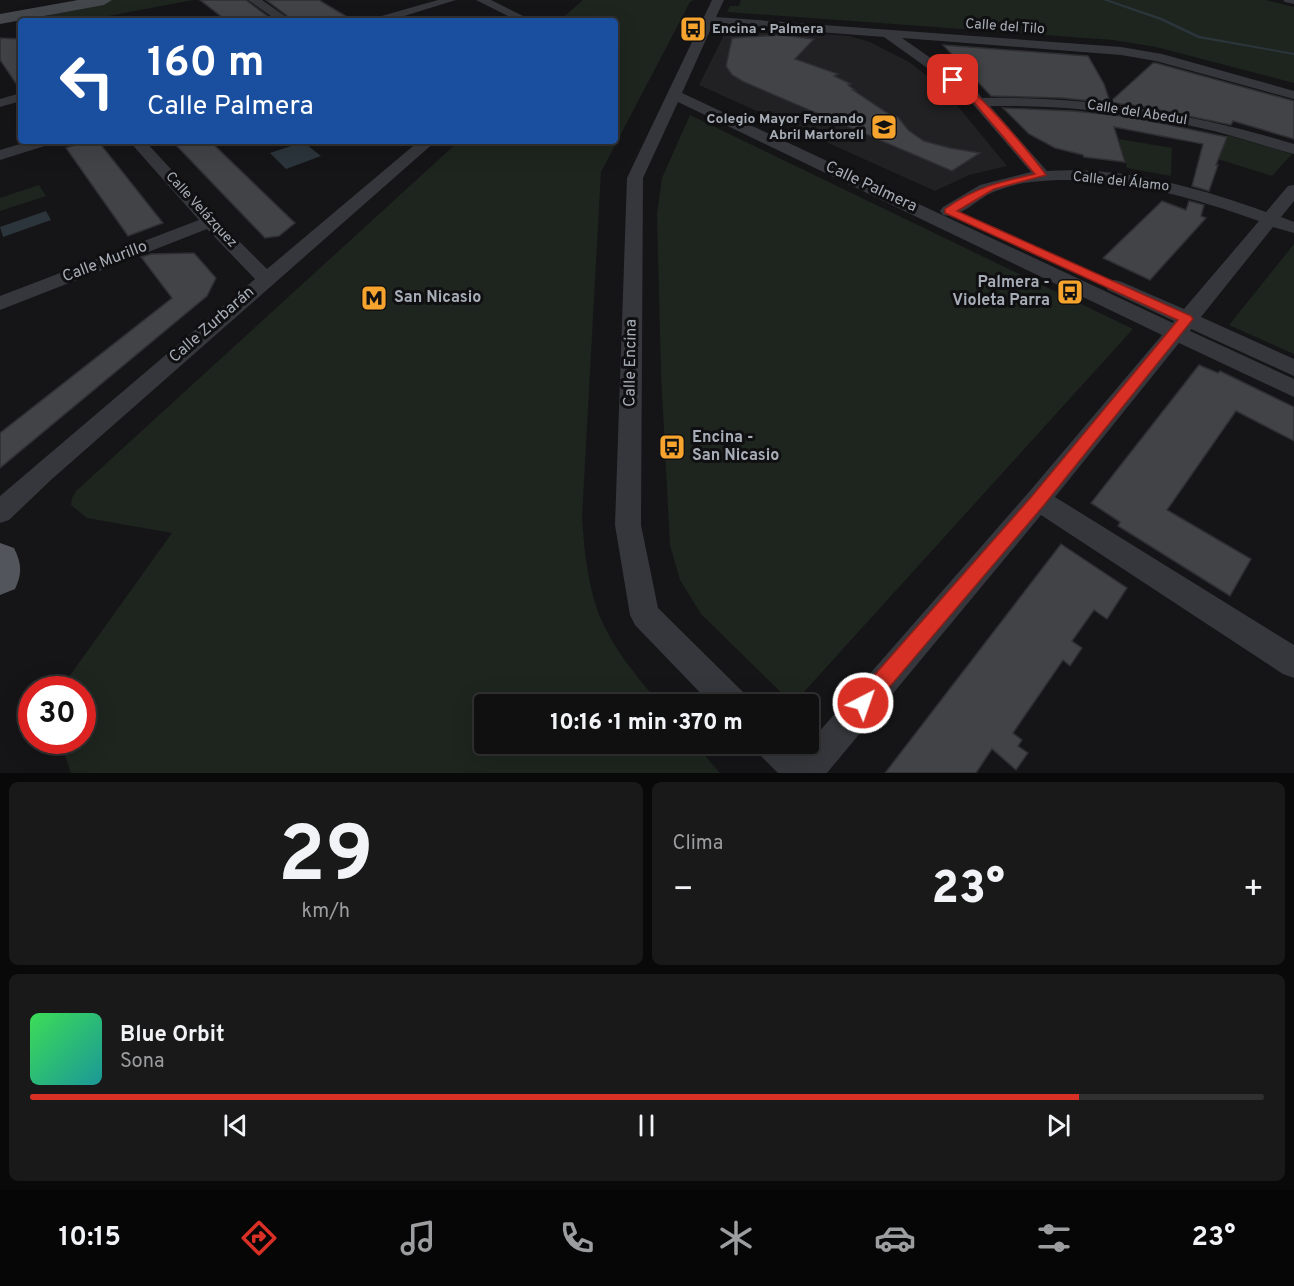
<!DOCTYPE html>
<html lang="es">
<head>
<meta charset="utf-8">
<style>
  :root { --surface:#101011; --page:#19191a; --text:#f1f3f6; --muted:#9c9d9f; --line:#303031; --accent:#d93025 }
  body { margin:0; font-family:Overpass,sans-serif; background:var(--page); color:var(--text); height:100vh; display:flex; flex-direction:column; font-size:22px; white-space:nowrap }
  * { box-sizing:border-box; margin:0 }
  p { font-size:20px; color:var(--muted) }
  .icon { flex:none; width:33px; height:33px; fill:none; stroke:currentColor; stroke-width:2; stroke-linecap:round; stroke-linejoin:round }
  .map { position:relative; height:773px; overflow:hidden }
  .panel { display:flex; flex-direction:column; gap:9px; padding:9px; background:#090909; flex:1 }
  .panel>* { flex:none }
  .top-card { position:absolute; left:18px; top:18px; width:600px; height:126px; border-radius:6px; box-shadow:0 6px 24px #0002,0 0 0 2px var(--line); background:#1a4fa0; color:#fff; overflow:hidden }
  .speed { position:absolute; left:18px; top:676px; display:flex; gap:12px; font-size:30px; font-weight:700; text-align:center }
  .speed>* { display:grid; place-content:center; width:78px; height:78px; border-radius:50%; background:var(--surface); box-shadow:0 6px 24px #0002,0 0 0 2px var(--line); line-height:1 }
  .speed .limit { border:9px solid #d22; background:#fff; color:#111 }
  .pin { position:absolute; display:grid; place-items:center; width:51px; height:51px; color:#fff; margin:-26px; border-radius:12px; box-shadow:0 3px 9px #0006 }
  .me { position:absolute; width:66px; margin:-33px; rotate:41deg; stroke-linejoin:round; filter:drop-shadow(0 0 4px #0008) }
  .turn { display:flex; align-items:center; gap:21px; height:126px; padding:0 30px; font-size:27px }
  .turn .icon { width:78px; height:78px; stroke-width:2.5 }
  .turn b { display:block; font-size:42px; line-height:51px }
  .big { font-size:45px; font-weight:800; line-height:1.1 }
  .panel .widget { flex:1; display:flex; flex-direction:column; justify-content:center; gap:9px; min-width:0; padding:0 21px; border-radius:9px; background:var(--page) }
  .panel .dial { align-items:center; gap:0 }
  .dial b { font-size:78px; line-height:1 }
  .song { display:flex; align-items:center; gap:18px }
  .cover { width:72px; height:72px; border-radius:9px; background:linear-gradient(135deg,hsl(130 70% 55%),hsl(180 70% 35%)) }
  .played { height:6px; border-radius:3px; background:linear-gradient(90deg,var(--accent) 85%,var(--line) 85%) }
  .keys { display:flex; justify-content:space-around; direction:ltr }
  .heat { display:flex; justify-content:space-between; align-items:center; font-size:33px; direction:ltr }
  .panel .tiles { flex:1; display:grid; gap:9px; grid-template-columns:1fr 1fr }
  .widget:last-child { grid-column:span 2 }
  .trip { position:absolute; left:474px; top:694px; width:345px; height:60px; border-radius:6px; background:var(--surface); box-shadow:0 6px 24px #0002,0 0 0 2px var(--line); font-weight:800; line-height:60px; text-align:center }
  .menu { display:flex; height:96px; justify-content:space-around; align-items:center; background:#060607; color:var(--muted) }
  .menu .icon { width:42px; height:42px }
  .menu .current { color:var(--accent) }
  .menu b { font-size:27px; color:var(--text) }
  .map>svg:first-child { display:block }
  .built { fill:#212124 }
  .green { fill:#1d251e }
  .water { fill:#2b353b }
  .lines { fill:none; stroke-linecap:round; stroke-linejoin:round }
  .stream { fill:#2b353b; fill-rule:evenodd }
  .building { fill:#414347; stroke:#2f2f33; stroke-width:1.5 }
  .street { fill:#36373c; fill-rule:evenodd }
  .secondary { fill:#44474c; fill-rule:evenodd }
  .primary { fill:#52555b; fill-rule:evenodd }
  .route { fill:#d93025; stroke:#8d1f18; stroke-width:1.5 }
  .labels { text-anchor:middle; dominant-baseline:central; stroke-width:6; stroke-linejoin:round; paint-order:stroke }
  .far-street-label { font-size:14px; fill:#a7adb7; stroke:#101012 }
  .far-poi-label { font-size:14px; font-weight:bold; fill:#a7adb7; stroke:#101012; text-anchor:start }
  .street-label { font-size:16px; fill:#a7adb7; stroke:#101012 }
  .poi-label { font-size:16px; font-weight:bold; fill:#a7adb7; stroke:#101012; text-anchor:start }
</style>
</head>
<body>
<div class="map">
<svg width="1294" height="773" viewBox="0 0 1294 773">
  <rect width="100%" height="100%" fill="#151517"/>
  <path class="built" d="M728,27L849,36L870,42L909,62L943,88L1007,166L969,175L935,191L699,85Z"/>
  <path class="green" d="M114,0H193L82,21H42C49,7 98,3 114,0Z
    M583,0H694L690,2L601,172L582,517C584,547 587,579 597,609C610,645 636,676 661,705H484V744H695L720,773H71L60,741H82V690H60L61,688L172,533L87,518L71,505L72,498L76,491L459,141H615V21H559Z
    M741,0H1266L1294,7V83L1156,47L1113,40L727,12L730,6H739Z
    M690,115L1133,329L793,704L701,614L680,580L670,545L661,374L657,214L662,178Z
    M1227,135L1292,154L1272,176L1218,159Z
    M1119,139L1172,148L1171,176L1127,168Z
    M39,185L46,196L0,211V198Z
    M1294,244V354L1229,325Z"/>
  <path class="water" d="M303,142L321,156L286,169L270,153Z
    M46,211L51,220L3,237L0,227Z"/>
  <g class="lines">
    <path class="stream" d="M1103,0H1109L1162,18L1200,36L1294,53V55L1198,38L1160,20Z"/>
  </g>
  <path class="building" d="M200,0H246L274,21H227Z
    M266,0H319L354,21H294Z
    M780,35L814,39L795,59L838,74L834,76L851,84L848,85L855,90H853L892,116L898,117L908,130L924,141L950,148L980,153L952,171L744,82L732,75L726,66L732,38Z
    M0,38L21,39V91L0,60Z
    M943,45L1088,56L1104,84L1110,102L1153,63H1156L1294,101V139L1233,121L1231,125L1140,106L1062,98L991,96Z
    M1003,108L1074,111L1131,117L1227,137L1216,165H1218L1209,191L1192,186L1203,144L1114,127L1125,162L1084,157L1083,155L1055,148L1029,134Z
    M88,141H98L163,223L128,236L66,148Z
    M172,141H210L295,223L279,236L265,238Z
    M1162,201L1186,210L1189,201L1204,205L1201,216L1206,218L1150,280L1103,258Z
    M194,253L216,278L207,296L0,468V433L172,298L141,257L151,254Z
    M1199,365L1218,373L1220,371L1294,407V441L1236,411L1167,510L1251,559L1230,596L1118,526L1120,522L1091,503Z
    M1061,544L1127,588L1107,619L1094,610L1072,641L1082,648L1070,666L1063,660L1013,733L1022,740L1018,746L1028,753L1016,770L992,749L976,773H885Z"/>
  <g class="lines">
    <path class="street" d="M248,0H262L292,21H278Z
      M438,0H456L388,21H369L371,19Z
      M476,0H491L533,21H518Z
      M712,0H724L716,17L1121,47L1162,54L1294,91V99L1156,61L1121,55L902,38L975,89L982,98C1089,96 1192,113 1294,144V154C1267,147 1241,138 1214,131C1141,113 1065,105 990,106L1047,171C1122,166 1197,187 1266,212L1288,186L1294,185V201L1281,217L1294,222V233L1273,227L1201,317L1294,359V376L1191,329L1190,331L1294,379V397L1179,343L1055,497L1294,645V678L1283,674L1041,515L827,773H778L761,756L756,744H797L803,750L1029,492L1162,335L678,102L643,178L641,525L658,608L745,694L750,705H712L635,625L630,615L615,525L627,178ZM713,24L884,37L965,95L1031,172L980,185L943,207L940,211L943,215C960,219 976,200 991,193C1003,188 1019,183 1031,182C1109,173 1186,195 1259,221L1184,309L1122,282L1115,280L1108,282L1105,286L1108,290L1174,321L1173,323L682,93Z
      M1283,0H1294V4L1285,2Z
      M21,93V101L0,107V99Z
      M30,141H54L51,144L0,160V150Z
      M129,141H145L216,218L267,269L419,141H436L52,479L9,520L0,523V496L255,279L207,229L0,310V296L199,220Z"/>
    <path class="secondary" d="M78,0H112L104,5L0,24V14Z"/>
    <path class="primary" d="M0,543L14,548C22,564 22,574 15,589L0,595Z"/>
  </g>
  <path class="route" d="M950,78C969,77 1033,157 1046,175L994,189L957,211L1191,316L1193,319L1044,505L870,710L863,713L856,710L853,703L856,696L1033,495L1178,320L945,213V209C976,187 999,182 1035,174L967,94L950,82Z"/>
  <defs>
    <symbol id="bus-square" viewBox="-11 -11 22 22"><rect x="-9" y="-9" width="18" height="18" rx="4" fill="#f6a42e" stroke="#101012"/><path d="M-5-6H5V4H4V6H2V4H-2V6H-4V4H-5ZM-3.5-4V0h7V-4ZM-3.5 1.2v1.5H-2V1.2ZM2 1.2v1.5H3.5V1.2Z" fill="#111"/></symbol>
    <symbol id="university-square" viewBox="-11 -11 22 22"><rect x="-9" y="-9" width="18" height="18" rx="4" fill="#f6a42e" stroke="#101012"/><path d="M0-5L7-2L0 1L-7-2ZM-4 1L0 2.5L4 1V4Q0 6-4 4Z" fill="#111"/></symbol>
    <symbol id="metro-square" viewBox="-11 -11 22 22"><rect x="-9" y="-9" width="18" height="18" rx="4" fill="#f6a42e" stroke="#101012"/><path d="M-5.5 5V-5H-3L0 0L3-5H5.5V5H3V-.5L0 4L-3-.5V5Z" fill="#111"/></symbol>
  </defs>
  <g fill-rule="evenodd">
    <use href="#bus-square" x="678" y="14" width="30" height="30"/>
    <use href="#university-square" x="869" y="112" width="30" height="30"/>
    <use href="#bus-square" x="1055" y="277" width="30" height="30"/>
    <use href="#metro-square" x="359" y="283" width="30" height="30"/>
    <use href="#bus-square" x="657" y="432" width="30" height="30"/>
  </g>
  <g class="labels">
    <g class="far-street-label">
      <text transform="translate(1005 27) rotate(4)">Calle del Tilo</text>
      <text transform="translate(1137 113) rotate(9)">Calle del Abedul</text>
      <text transform="translate(1121 182) rotate(6)">Calle del Álamo</text>
      <text transform="translate(201 210) rotate(47)">Calle Velázquez</text>
    </g>
    <g class="far-poi-label">
      <text x="712" y="29">Encina - Palmera</text>
      <text x="864" y="119" text-anchor="end">Colegio Mayor Fernando<tspan x="864" dy="16">Abril Martorell</tspan></text>
    </g>
    <g class="street-label">
      <text transform="translate(871 187) rotate(25)">Calle Palmera</text>
      <text transform="translate(105 262) rotate(-21)">Calle Murillo</text>
      <text transform="translate(212 325) rotate(-41)">Calle Zurbarán</text>
      <text transform="translate(631 363) rotate(-89)">Calle Encina</text>
    </g>
    <g class="poi-label">
      <text x="1050" y="283" text-anchor="end">Palmera -<tspan x="1050" dy="18">Violeta Parra</tspan></text>
      <text x="394" y="298">San Nicasio</text>
      <text x="692" y="438">Encina -<tspan x="692" dy="18">San Nicasio</tspan></text>
    </g>
  </g>
</svg>
<div class="speed"><div class="limit">30</div></div>
<div class="pin" style="left:953px;top:80px;background:#d93025"><svg class="icon" aria-label="arrive" viewBox="0 0 24 24"><path d="M6 21V4h12l-3 4 3 4H6"/></svg></div>
<svg class="me" style="left:863px;top:703px" viewBox="-20 -20 40 40"><circle r="17" fill="#d93025" stroke="#fff" stroke-width="3"/><path d="M0-11L8 9 0 5-8 9z" fill="#fff"/></svg>
<div class="trip">10:16 · 1 min · 370 m</div>
<div class="top-card">
<div class="turn"><svg class="icon" aria-label="left" viewBox="0 0 24 24"><path d="M17 20v-9H6M10 6l-5 5 5 5"/></svg><div><b>160 m</b>Calle Palmera</div></div>
</div>
</div>
<section class="panel">
<div class="tiles">
<div class="widget dial"><b>29</b><p>km/h</p></div>
<div class="widget"><p>Clima</p>
<div class="heat"><a>−</a><b class="big">23°</b><a>+</a></div>
</div>
<div class="widget">
<div class="song"><i class="cover"></i><div><b>Blue Orbit</b><p>Sona</p></div></div>
<div class="played"></div>
<div class="keys"><svg class="icon" aria-label="previous" viewBox="0 0 24 24"><path d="M18 5L8 12l10 7zM5 5v14"/></svg><svg class="icon" aria-label="pause" viewBox="0 0 24 24"><path d="M8 5v14M16 5v14"/></svg><svg class="icon" aria-label="next" viewBox="0 0 24 24"><path d="M6 5l10 7-10 7zM19 5v14"/></svg></div>
</div>
</div>
</section>
<nav class="menu">
<b>10:15</b>
<svg class="icon current" aria-label="directions" viewBox="0 0 24 24"><path d="M12 3l9 9-9 9-9-9zM9 14v-3h6M13 9l2 2-2 2"/></svg>
<svg class="icon" aria-label="music" viewBox="0 0 24 24"><path d="M9 18V5l10-2v13"/><circle cx="6" cy="18" r="3"/><circle cx="16" cy="16" r="3"/></svg>
<svg class="icon" aria-label="phone" viewBox="0 0 24 24"><path d="M5 4h4l2 5-3 2q2 4 5 5l2-3 5 2v4C11 20 4 13 5 4z"/></svg>
<svg class="icon" aria-label="climate" viewBox="0 0 24 24"><path d="M12 3v18M4 7l16 10M4 17L20 7"/></svg>
<svg class="icon" aria-label="car" viewBox="0 0 24 24"><path d="M5 17H2v-5l4-1 3-4h7l3 4 3 1v5h-3M9 17h6M6 11h13"/><circle cx="7" cy="17" r="2"/><circle cx="17" cy="17" r="2"/></svg>
<svg class="icon" aria-label="filters" viewBox="0 0 24 24"><path d="M4 7h16M4 17h16"/><circle cx="9" cy="7" r="2"/><circle cx="15" cy="17" r="2"/></svg>
<b>23°</b>
</nav>
</body>
</html>
